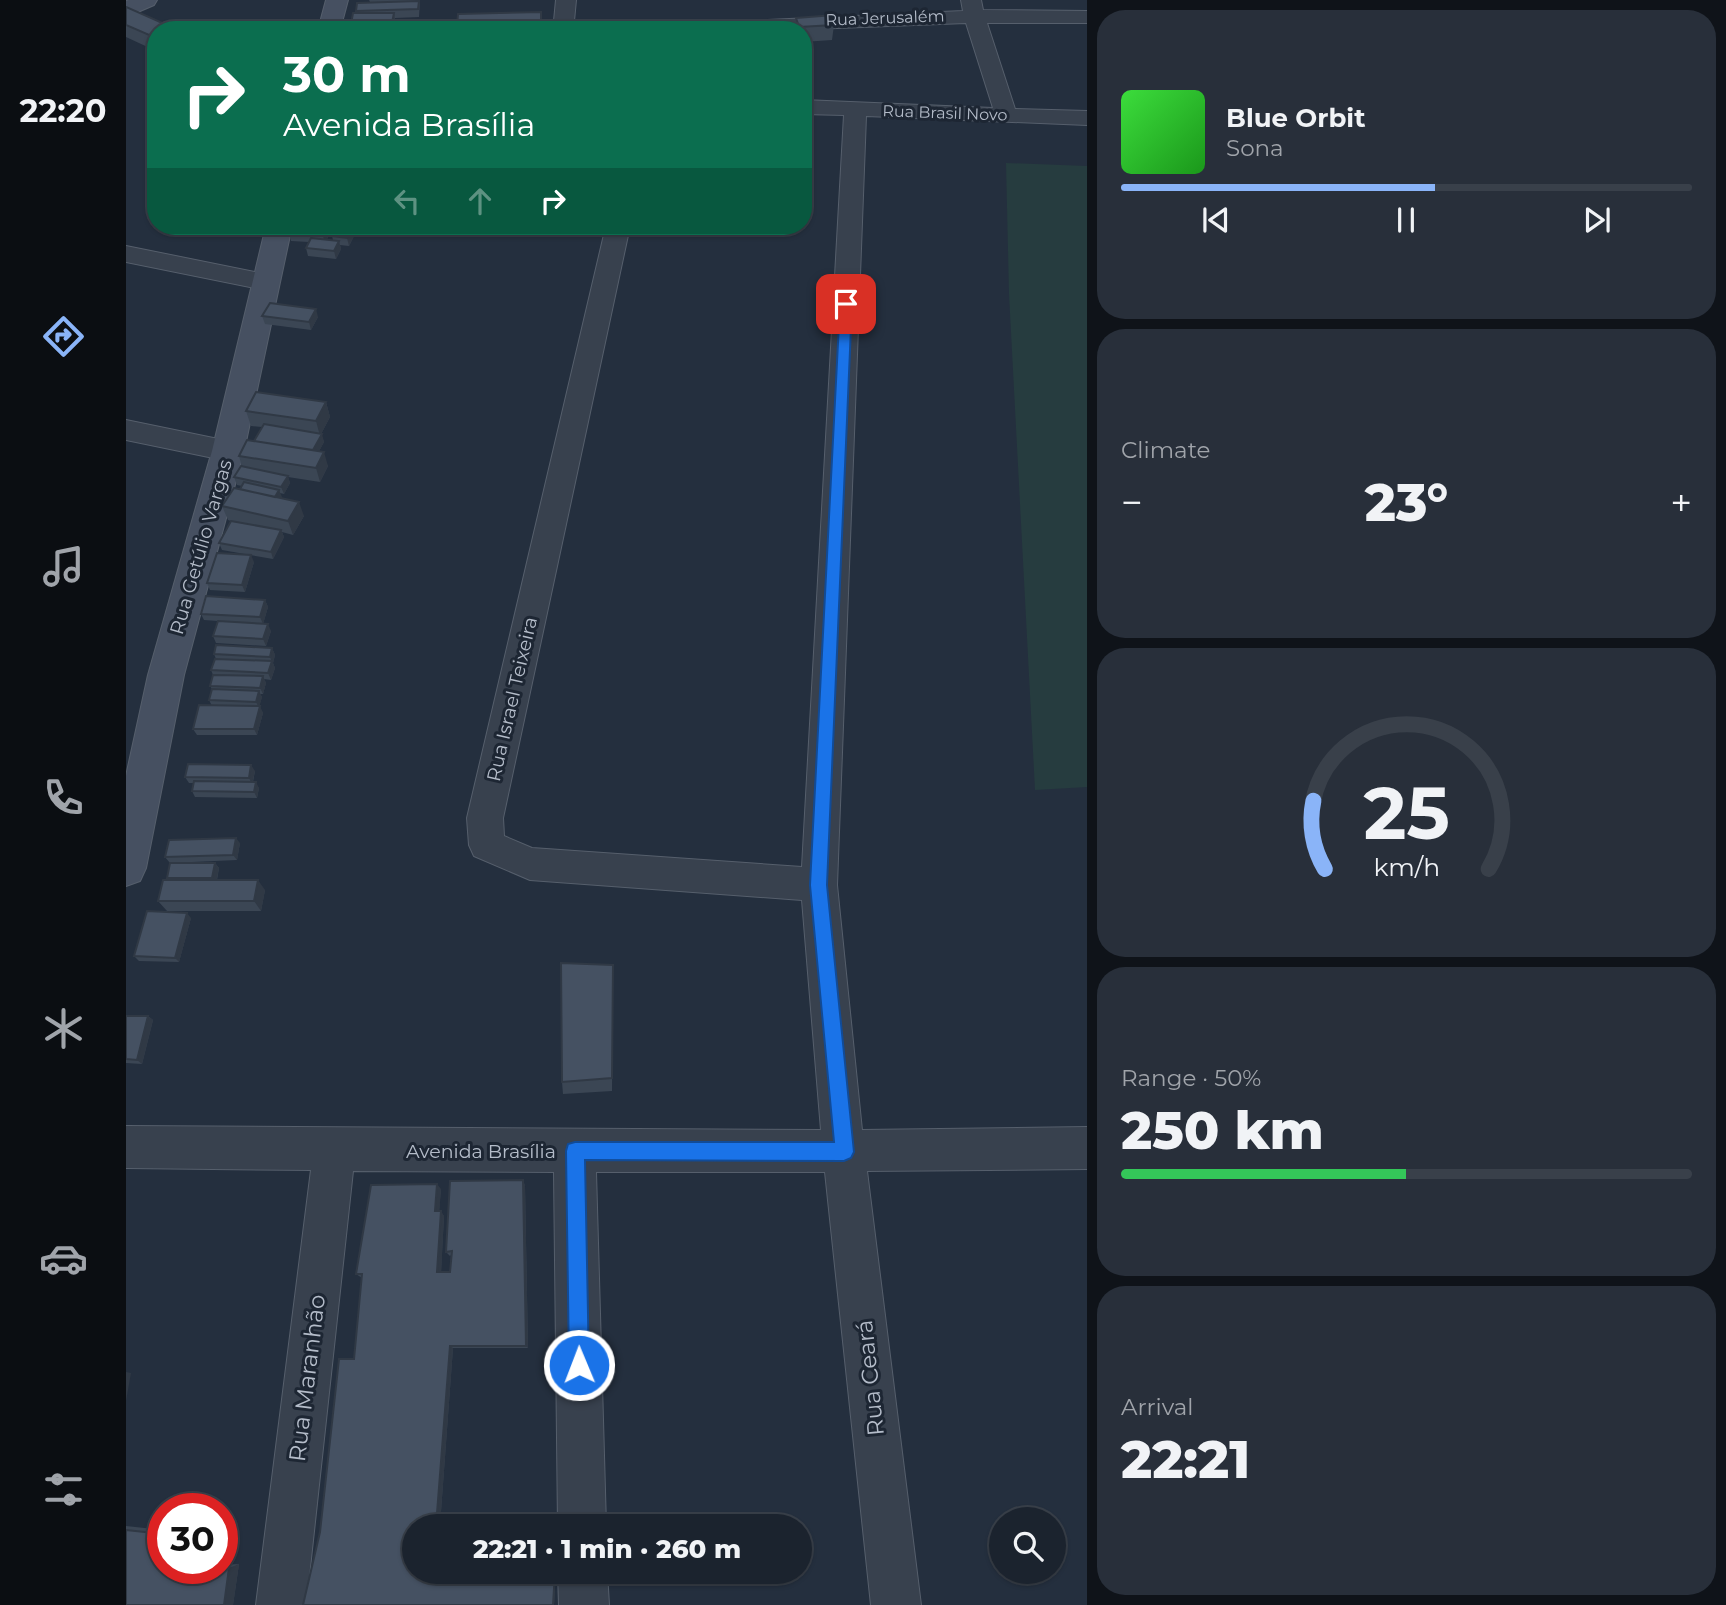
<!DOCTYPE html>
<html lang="en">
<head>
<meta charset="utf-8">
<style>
  :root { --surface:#1b232e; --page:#282f3a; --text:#f1f3f6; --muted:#a0a4aa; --line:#39404a; --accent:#8ab4f8 }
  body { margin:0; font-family:Montserrat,sans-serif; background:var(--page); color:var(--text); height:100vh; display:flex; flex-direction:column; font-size:26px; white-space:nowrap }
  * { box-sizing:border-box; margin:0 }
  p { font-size:23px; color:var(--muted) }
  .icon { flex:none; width:38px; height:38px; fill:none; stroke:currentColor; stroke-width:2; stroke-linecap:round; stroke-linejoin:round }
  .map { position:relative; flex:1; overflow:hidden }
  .sheet { display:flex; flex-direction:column; gap:10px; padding:10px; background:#0f1319; width:639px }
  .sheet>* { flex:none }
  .hud { position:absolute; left:21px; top:21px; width:665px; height:214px; border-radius:28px; box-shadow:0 2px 5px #0004,0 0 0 2px var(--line); background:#0b6e4f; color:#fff; overflow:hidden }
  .buttons { position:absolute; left:863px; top:1507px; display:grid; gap:14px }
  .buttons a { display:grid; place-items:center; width:77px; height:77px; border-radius:50%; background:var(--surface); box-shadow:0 2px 5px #0004,0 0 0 2px var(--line); font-size:35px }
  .speed { position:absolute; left:21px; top:1493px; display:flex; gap:14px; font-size:35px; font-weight:700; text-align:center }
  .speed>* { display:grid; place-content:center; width:91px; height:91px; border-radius:50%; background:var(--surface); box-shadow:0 2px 5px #0004,0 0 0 2px var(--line); line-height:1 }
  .speed .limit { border:10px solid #d22; background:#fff; color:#111 }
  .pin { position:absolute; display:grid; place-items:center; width:60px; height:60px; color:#fff; margin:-30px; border-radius:14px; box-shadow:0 4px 10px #0006 }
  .me { position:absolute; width:77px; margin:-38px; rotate:359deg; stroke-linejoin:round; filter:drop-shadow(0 0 5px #0008) }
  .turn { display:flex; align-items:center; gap:24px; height:147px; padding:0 21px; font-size:32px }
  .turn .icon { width:91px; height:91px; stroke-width:2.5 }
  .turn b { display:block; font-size:49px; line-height:60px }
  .lanes { display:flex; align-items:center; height:66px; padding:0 21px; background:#0003; justify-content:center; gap:35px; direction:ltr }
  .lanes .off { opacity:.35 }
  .big { font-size:52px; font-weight:800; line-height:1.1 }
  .sheet .tile { flex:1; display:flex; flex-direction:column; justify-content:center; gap:10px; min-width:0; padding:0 24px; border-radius:28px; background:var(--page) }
  .sheet .dial { align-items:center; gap:0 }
  .dial svg { height:182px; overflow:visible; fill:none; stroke:var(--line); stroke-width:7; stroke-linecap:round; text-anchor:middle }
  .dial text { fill:var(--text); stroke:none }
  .song { display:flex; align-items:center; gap:21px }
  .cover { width:84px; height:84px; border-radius:10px; background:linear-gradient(135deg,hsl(120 70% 55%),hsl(120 70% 35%)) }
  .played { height:7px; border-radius:4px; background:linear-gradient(90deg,var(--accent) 55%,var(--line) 55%) }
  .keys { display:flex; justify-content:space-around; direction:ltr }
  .heat { display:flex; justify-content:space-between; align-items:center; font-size:38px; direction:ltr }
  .charge { height:10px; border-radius:5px; background:linear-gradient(90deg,#34c759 50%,var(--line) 0) }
  .trip { position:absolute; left:276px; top:1514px; width:410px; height:70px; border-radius:35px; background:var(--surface); box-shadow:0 2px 5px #0004,0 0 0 2px var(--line); font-weight:800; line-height:70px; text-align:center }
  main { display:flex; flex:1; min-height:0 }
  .tabs { display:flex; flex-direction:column; width:126px; justify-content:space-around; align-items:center; background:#0b0e12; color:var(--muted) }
  .tabs .icon { width:49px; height:49px }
  .tabs .on { color:var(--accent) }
  .tabs b { font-size:32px; color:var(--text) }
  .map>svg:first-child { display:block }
  .green { fill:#263c3f }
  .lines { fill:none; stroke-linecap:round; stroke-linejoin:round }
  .street-casing { stroke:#565f6c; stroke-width:2 }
  .secondary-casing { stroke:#565f6c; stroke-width:2 }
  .street { fill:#38414e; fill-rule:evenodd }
  .secondary { fill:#465061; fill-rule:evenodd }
  .wall { fill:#3b4654 }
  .shaded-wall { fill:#303945 }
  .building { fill:#455162; stroke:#303945; stroke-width:2 }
  .route { fill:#1a73e8; stroke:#114b97; stroke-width:2 }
  .labels { text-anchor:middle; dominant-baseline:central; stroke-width:6; stroke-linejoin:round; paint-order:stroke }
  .far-street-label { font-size:16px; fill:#b4bcc9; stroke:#1d2633 }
  .street-label { font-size:19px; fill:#b4bcc9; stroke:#1d2633 }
  .near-street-label { font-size:23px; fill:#b4bcc9; stroke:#1d2633 }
</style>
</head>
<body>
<main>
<nav class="tabs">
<b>22:20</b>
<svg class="icon on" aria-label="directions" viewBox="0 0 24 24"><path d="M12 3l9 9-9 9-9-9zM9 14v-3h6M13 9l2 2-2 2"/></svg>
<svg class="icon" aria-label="music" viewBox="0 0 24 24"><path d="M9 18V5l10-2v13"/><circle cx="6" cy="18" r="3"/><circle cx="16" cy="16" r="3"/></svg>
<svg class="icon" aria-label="phone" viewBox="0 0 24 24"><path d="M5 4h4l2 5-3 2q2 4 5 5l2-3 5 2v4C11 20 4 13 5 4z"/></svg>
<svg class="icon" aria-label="climate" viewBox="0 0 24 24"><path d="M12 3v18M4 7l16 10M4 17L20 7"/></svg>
<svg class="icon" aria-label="car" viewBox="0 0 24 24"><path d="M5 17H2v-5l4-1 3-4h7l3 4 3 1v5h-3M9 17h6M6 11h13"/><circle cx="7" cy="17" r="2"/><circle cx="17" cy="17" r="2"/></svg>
<svg class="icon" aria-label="filters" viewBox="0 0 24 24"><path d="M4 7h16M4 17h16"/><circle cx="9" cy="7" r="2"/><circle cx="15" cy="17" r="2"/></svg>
</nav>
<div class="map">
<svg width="962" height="1605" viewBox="0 0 962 1605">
  <rect width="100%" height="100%" fill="#242f3e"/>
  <path class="green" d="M880,163L961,166V787L909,790L883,294Z"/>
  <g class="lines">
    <defs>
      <path id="street" d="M430,0H450L448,21L455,30H434L428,21Z
        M835,0H855L857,10L962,11V23H861L889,109L962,111V125L740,116L711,885L736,1130L962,1127V1169L741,1171L795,1605H745L699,1172H470L480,1526H432L428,1172L227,1171L180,1605H130L185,1170L0,1168V1126L695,1130L676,900L404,880L348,856L343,845L341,818L480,226H504L377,818L378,836L406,848L676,867L718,115L677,114V100L867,108L840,23L660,30H546L549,26L556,24L837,11Z
        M0,246L139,274L148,276L152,282L148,288L139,290L0,262Z
        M0,420L102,441L112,444L116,451L112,458L102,461L0,440Z
        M432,1572H481L483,1605H433Z"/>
      <path id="secondary" d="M3,0H31L28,5L0,17V1Z
        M200,0H222L214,30H192Z
        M140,226H166L118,451L58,675L20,868L14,881L0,886V776L22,675L86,451Z"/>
    </defs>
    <use href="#street" class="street-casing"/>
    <use href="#secondary" class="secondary-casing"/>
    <use href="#street" class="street"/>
    <use href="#secondary" class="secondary"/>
  </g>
  <path class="wall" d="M243,0H294L293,17L269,18L267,30H226L225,24L230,13V11L244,2Z
    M0,7L41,25L42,30H30L28,50L0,37Z
    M415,12L416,30H331V26Z
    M670,18L708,25L706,40L677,42V30H669Z
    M209,226H233L232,229L228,228L229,234L223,246L214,245L215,249L210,259L182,256L180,248L183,242L165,241L163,233L202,236L201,240H207L206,236L212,226Z
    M136,316L192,317L185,330L139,324Z
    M200,402L204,417L195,434L198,442L193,451L202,466L194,482L162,477L164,483L158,494L154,493L155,498L178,516L167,535L156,532L158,537L147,559L96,550L93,543L108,522L102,520L96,506L116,486L111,485L108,477L116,467L113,456L128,441L136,427L125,426L120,411Z
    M128,562L119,592L84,590L81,583Z
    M139,600L142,607L137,624L145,631L140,646L90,643L87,636L92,621L78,620L75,614Z
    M146,648L149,655L147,663L149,668L145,680L138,679L140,683L137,694H134L136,697L133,706L137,713L131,735H71L67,729L86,706L83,700L86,689L84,686L87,675L85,670L90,659L88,654Z
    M129,771L127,782L133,788L131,798L69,797L66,791L68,783H63L59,777Z
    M114,843L111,860L44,863L39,857Z
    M89,863L93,868L91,880L139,890L135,911H41L32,901L42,880L41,878Z
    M65,918L53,962L13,961L8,956Z
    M487,965L486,1091L437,1094L436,1082Z
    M0,1016H22L27,1020L16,1064L0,1063Z
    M397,1180L399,1186L402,1348H327L314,1525H420L423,1526H289V1572H430L428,1605H177L194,1532L228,1359L236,1278L230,1274L315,1189L313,1211L318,1216L315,1272H324L325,1255L324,1256L320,1252Z
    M0,1526L37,1530V1568H96V1565L113,1564L107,1605H0Z"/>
  <path class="shaded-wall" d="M268,13L269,21L267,30L266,23Z
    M41,25L42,30H32Z
    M30,31V48L28,50L23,35Z
    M228,226L229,234L223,246L221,238Z
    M201,228L202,236L199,244L197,236Z
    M213,241L215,249L210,259L208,251Z
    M190,309L192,317L185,330L183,322Z
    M200,402L204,417L194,436L190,421Z
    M196,434L198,442L189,459L186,452Z
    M198,452L202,466L194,482L190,468Z
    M162,476L164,483L158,494L155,487Z
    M153,490L156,497L150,506L147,499Z
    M173,502L178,516L167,535L162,521Z
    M155,530L158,537L147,559L145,552Z
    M125,555L128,562L119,592L116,585Z
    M139,600L142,607L137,624L134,617Z
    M142,624L145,631L140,646L137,639Z
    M146,648L149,655L147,663L149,668L145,680L142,673L146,662L144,657Z
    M137,676L140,683L137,694L134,688Z
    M133,691L136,697L133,708L130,702Z
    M134,706L137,713L131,735L128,729Z
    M125,765L129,771L126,784L123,778Z
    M130,782L133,788L131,798L128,792Z
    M110,838L114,843L111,860L107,855Z
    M89,863L93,868L90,883L86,878Z
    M132,880L139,890L135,911L128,901Z
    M61,913L65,918L53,962L49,958Z
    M22,1016L27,1020L16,1064L11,1060Z
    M397,1180L399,1186L402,1348L400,1346Z
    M311,1184L315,1189L313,1216L309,1211Z
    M315,1211L318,1216L315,1276L311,1272Z
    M324,1346L327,1348L314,1525L310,1526Z
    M0,1372L5,1373L0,1401Z
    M113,1564L107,1605H98L103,1568Z
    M429,1572H430L428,1605H427Z"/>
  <path class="building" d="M293,1L292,9L230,11L231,3Z
    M0,7L41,25L30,30V31L23,35L0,25Z
    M415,12V24L331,26L332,14Z
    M227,13H268L266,23L225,24Z
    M708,15V25L673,27L670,18Z
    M167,226H169L201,228L197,236L163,233Z
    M212,226H228L221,238L206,236Z
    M185,238L213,241L208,251L180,248Z
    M144,303L190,309L183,322L136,316Z
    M130,392L200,402L190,421L120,411Z
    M138,424L196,434L187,450L128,441Z
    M121,440L198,452L190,468L113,456Z
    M115,466L162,476L155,487L108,477Z
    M118,482L153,490L149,497L114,489Z
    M108,488L173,502L162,521L96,506Z
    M105,521L155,530L145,552L93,543Z
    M91,553L125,555L116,585L81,583Z
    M80,596L139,600L134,617L75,614Z
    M92,621L142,624L137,639L87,636Z
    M90,645L146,648L144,657L88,654Z
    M89,659L146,661L142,673L85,670Z
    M87,675L137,676L134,688L84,686Z
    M86,689L133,691L130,702L83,700Z
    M73,705L134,706L128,729H67Z
    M62,764L125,765L123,778L59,777Z
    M68,781L130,782L128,792L66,791Z
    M110,838L107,855L39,857L43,840Z
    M44,863H89L86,878H41Z
    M37,880H132L128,901H32Z
    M21,911L61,913L49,958L8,956Z
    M435,963L487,965L486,1078L436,1082Z
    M0,1016H22L11,1060L0,1059Z
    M397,1180L400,1346H324L310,1526H289V1572H429L427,1605H177L194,1532L213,1359H228L236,1274H230L245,1185L311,1184L309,1211H315L311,1272H324L326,1251L320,1252L324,1181Z
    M0,1530L37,1534V1568H61L60,1570L103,1568L98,1605H0Z"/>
  <path class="route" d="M720,300L726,304L701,885L728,1152L725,1158L718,1161L459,1160L463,1365L460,1373L453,1376L446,1373L443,1365L440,1151L442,1144L449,1142H708L684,885L714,304Z"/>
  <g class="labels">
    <g class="far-street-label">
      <text transform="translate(759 18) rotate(-2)">Rua Jerusalém</text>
      <text transform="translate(819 113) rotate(2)">Rua Brasil Novo</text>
    </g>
    <g class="street-label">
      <text transform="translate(75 547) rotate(-74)">Rua Getúlio Vargas</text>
      <text transform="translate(386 699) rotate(-77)">Rua Israel Teixeira</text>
      <text x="355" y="1151">Avenida Brasília</text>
    </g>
    <g class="near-street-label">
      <text transform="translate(181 1378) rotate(-83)">Rua Maranhão</text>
      <text transform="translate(744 1378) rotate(-96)">Rua Ceará</text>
    </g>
  </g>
</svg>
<div class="buttons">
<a><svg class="icon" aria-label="search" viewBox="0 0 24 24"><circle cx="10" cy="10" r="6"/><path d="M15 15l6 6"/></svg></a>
</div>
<div class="speed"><div class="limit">30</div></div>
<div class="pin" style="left:720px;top:304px;background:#d93025"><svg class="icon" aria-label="arrive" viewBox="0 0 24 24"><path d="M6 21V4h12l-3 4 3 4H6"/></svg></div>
<svg class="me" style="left:453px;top:1365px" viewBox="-20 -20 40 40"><circle r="17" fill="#1a73e8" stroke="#fff" stroke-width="3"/><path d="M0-11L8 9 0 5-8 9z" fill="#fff"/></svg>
<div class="trip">22:21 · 1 min · 260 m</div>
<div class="hud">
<div class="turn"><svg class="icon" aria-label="right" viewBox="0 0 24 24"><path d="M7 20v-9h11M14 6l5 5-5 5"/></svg><div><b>30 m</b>Avenida Brasília</div></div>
<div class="lanes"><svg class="icon off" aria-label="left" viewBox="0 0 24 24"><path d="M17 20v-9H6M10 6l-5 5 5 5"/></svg><svg class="icon off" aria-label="ahead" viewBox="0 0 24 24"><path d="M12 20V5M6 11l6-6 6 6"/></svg><svg class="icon" aria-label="right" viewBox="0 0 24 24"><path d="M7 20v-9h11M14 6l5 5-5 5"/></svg></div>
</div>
</div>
<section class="sheet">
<div class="tile">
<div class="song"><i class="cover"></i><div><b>Blue Orbit</b><p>Sona</p></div></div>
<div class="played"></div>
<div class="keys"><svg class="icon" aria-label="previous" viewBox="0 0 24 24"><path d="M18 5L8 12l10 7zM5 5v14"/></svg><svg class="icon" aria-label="pause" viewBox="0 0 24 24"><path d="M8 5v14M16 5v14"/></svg><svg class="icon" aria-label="next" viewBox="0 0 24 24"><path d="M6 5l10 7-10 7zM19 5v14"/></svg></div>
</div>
<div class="tile"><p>Climate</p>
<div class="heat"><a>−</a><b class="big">23°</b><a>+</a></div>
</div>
<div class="tile dial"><svg viewBox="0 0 100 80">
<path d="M14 69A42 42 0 1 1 86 69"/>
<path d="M14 69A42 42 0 0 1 9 39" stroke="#8ab4f8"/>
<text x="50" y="56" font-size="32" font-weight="700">25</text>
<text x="50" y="72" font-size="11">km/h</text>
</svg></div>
<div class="tile"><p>Range · 50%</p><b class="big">250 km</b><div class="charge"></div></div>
<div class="tile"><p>Arrival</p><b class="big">22:21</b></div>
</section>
</main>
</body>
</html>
